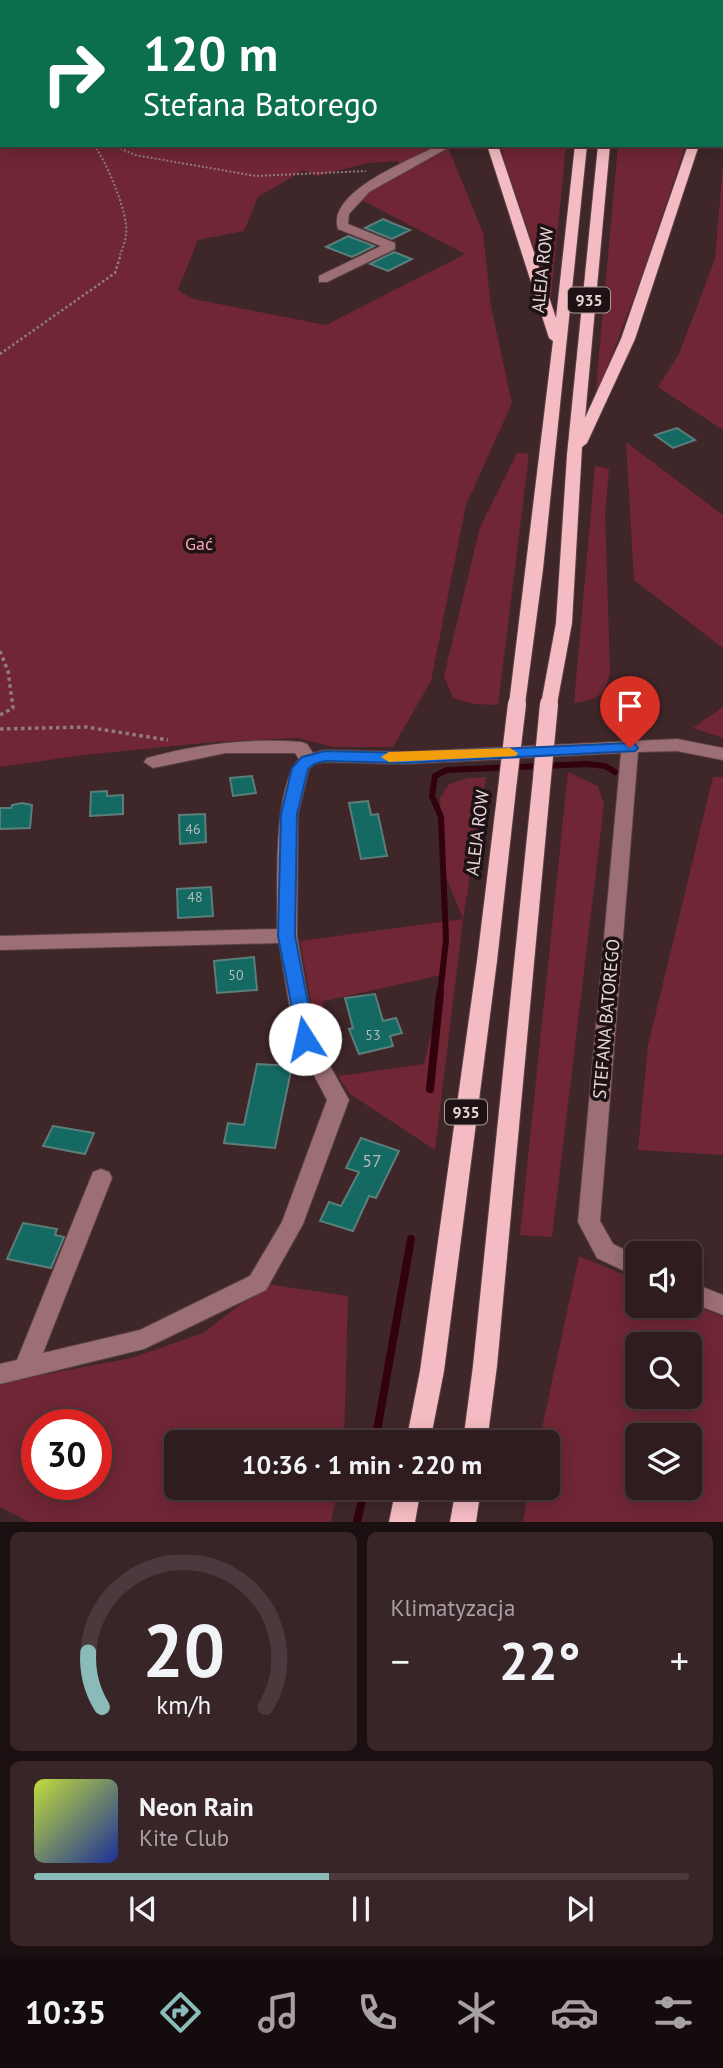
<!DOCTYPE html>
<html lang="pl">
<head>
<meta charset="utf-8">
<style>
  :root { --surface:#2f1c1f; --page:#372528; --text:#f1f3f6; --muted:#a7a1a4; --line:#4a3a3d; --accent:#8bbbb9 }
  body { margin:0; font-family:"PT Sans",sans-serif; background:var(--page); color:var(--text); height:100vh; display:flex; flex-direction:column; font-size:26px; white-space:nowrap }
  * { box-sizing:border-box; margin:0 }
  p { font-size:23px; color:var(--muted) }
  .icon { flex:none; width:38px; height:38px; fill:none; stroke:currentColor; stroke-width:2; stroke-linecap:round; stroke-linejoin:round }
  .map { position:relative; height:1522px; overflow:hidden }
  .drawer { display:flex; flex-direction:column; gap:10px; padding:10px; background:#1a0f11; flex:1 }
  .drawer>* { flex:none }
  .guide { position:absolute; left:0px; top:0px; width:724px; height:147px; box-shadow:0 4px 18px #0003,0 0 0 2px var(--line); background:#0b6e4f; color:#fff; overflow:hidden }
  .fabs { position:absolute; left:625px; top:1241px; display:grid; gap:14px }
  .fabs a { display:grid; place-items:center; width:77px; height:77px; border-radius:10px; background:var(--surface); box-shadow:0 4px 18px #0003,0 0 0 2px var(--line); font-size:35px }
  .speed { position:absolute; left:21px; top:1409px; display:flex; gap:14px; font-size:35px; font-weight:700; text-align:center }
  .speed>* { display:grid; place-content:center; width:91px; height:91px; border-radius:50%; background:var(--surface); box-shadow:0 4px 18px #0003,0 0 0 2px var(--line); line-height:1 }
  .speed .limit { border:10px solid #d22; background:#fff; color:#111 }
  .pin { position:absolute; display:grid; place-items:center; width:60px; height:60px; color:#fff; margin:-72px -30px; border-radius:50% 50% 50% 0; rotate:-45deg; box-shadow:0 0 7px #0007 }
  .pin .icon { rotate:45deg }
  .me { position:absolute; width:77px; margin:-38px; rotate:350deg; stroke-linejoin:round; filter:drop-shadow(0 0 5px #0008) }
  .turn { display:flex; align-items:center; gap:24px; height:147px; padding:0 28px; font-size:32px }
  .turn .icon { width:91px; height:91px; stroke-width:2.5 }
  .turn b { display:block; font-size:49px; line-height:60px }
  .big { font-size:52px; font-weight:800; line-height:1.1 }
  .drawer .tile { flex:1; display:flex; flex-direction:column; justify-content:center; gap:10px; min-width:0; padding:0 24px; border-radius:10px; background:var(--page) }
  .drawer .dial { align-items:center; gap:0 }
  .dial svg { height:182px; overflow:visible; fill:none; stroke:var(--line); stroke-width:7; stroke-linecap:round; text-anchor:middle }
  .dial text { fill:var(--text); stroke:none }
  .song { display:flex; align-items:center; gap:21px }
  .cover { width:84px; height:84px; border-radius:10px; background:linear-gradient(135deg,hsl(70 70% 55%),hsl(230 70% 35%)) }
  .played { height:7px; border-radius:4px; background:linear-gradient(90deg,var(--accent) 45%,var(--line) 45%) }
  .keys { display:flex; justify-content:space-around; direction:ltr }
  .heat { display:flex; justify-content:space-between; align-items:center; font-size:38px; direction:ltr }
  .drawer .tiles { flex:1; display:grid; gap:10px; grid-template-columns:1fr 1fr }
  .tile:last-child { grid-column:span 2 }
  .trip { position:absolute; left:164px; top:1430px; width:396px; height:70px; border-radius:10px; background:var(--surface); box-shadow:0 4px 18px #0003,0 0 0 2px var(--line); font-weight:800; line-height:70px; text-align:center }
  .tab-bar { display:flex; height:112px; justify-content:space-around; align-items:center; background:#130b0c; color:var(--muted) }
  .tab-bar .icon { width:49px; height:49px }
  .tab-bar .on { color:var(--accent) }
  .tab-bar b { font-size:32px; color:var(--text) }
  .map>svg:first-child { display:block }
  .green { fill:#702635; fill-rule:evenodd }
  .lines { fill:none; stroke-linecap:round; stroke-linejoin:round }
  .stream-far1 { stroke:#31020e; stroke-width:6 }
  .stream { stroke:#31020e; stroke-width:8 }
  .building { fill:#146963; stroke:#5c7e7a; stroke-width:2 }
  .minor-casing { stroke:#5a4245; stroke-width:2 }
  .major-casing { stroke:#5a4245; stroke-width:2 }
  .path-far2 { stroke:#907b7d; stroke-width:2; stroke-dasharray:2 2; stroke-linecap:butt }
  .path-far1 { stroke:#907b7d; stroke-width:2.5; stroke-dasharray:2.5 2.5; stroke-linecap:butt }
  .path { stroke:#907b7d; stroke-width:3.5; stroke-dasharray:3.5 3.5; stroke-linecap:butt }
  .minor { fill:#9c6f74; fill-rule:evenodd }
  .major { fill:#f4bcc2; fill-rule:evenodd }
  .major-bridge-casing { stroke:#5a4245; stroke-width:20; stroke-linecap:butt }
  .major-bridge { stroke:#f4bcc2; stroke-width:18 }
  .route { fill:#1a73e8; stroke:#114b97; stroke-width:2 }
  .slow { fill:#f59e0b }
  .labels { text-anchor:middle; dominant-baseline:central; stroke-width:7; stroke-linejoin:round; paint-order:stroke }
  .number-label { font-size:14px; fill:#b2bbba }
  .shield { fill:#1e1214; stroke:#ab9b9c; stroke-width:2 }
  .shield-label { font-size:16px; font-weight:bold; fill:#e7d6d7 }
  .street-label { font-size:18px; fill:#e7d6d7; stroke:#1e1214 }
  .park-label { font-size:18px; fill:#f7a8b2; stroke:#1e1214 }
  .near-number-label { font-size:18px; fill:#b2bbba }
</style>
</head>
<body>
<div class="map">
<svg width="723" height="1522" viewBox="0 0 723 1522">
  <rect width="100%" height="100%" fill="#3f2629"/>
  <path class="green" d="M11,0H542L5,2Z
    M0,3L2,145H447L483,233L491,307L512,403L466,505L431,681L393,747H335L297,738L214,742L84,755L0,767ZM397,161L400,165L352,195L465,254L326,325L193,299L178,290L198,240L244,231L258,197L304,170L317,176L368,163Z
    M501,145H566L551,297L504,160Z
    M618,145H686L640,281L595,400Z
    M723,165V430L658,387L679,354L715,259Z
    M626,442L723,515V648L634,580Z
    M517,453L529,454L498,705L474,704L453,698L444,676L480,527Z
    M595,466L609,469L605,514L610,672C605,696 598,700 574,703Z
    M723,707V738L693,728Z
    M568,772L598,786L604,805L552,1237L520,1235Z
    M486,777L463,919L435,1150L350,1094L338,1076L424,1064L446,974L324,1001L315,1024L300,941L463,919L443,870L440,798L449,784L468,778Z
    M713,777H723V1155L638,1150L648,1045Z
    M579,1256L637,1280V1306H690V1303L723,1317V1522H523L529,1488H548V1442H539ZM637,1344H690V1396H637ZM637,1435H690V1488H637Z
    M267,1284L348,1296L344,1442H177V1488H338L331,1522H29L0,1507V1383L131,1358L203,1333ZM37,1424H96V1484H37Z"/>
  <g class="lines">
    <path class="stream-far1" d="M440,994L446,940L441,817L432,796L435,776L447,770L587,764L605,766L615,772"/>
    <path class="stream" d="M430,1089L440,993
      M375,1442L411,1239
      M357,1522L365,1488"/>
  </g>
  <path class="building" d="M383,219L392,223L410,230L392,239L365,228Z
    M348,236L374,246L352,257L326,247Z
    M394,252L412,259L388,271L370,264Z
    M677,428L695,440L673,448L655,435Z
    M252,776L256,793L233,796L230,778Z
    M107,791V796L123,795V814L90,816L91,792Z
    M368,801L371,815L378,814L387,856L361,859L349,803Z
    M22,803L32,805L30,828L0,829V808H11L12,805Z
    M205,814L206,842L180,844L179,815Z
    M211,887L213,916L178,918L177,889Z
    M254,957L257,990L217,993L214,961Z
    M375,994L383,1021L396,1018L402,1033L390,1036L393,1046L359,1054L349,1029L353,1028L345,998Z
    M257,1064L292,1066L275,1148L224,1143L228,1123L244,1125Z
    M53,1126L94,1133L85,1154L43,1146Z
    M361,1138L399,1151L376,1198L369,1196L353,1231L320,1221L329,1202L341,1206L359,1172L346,1168Z
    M23,1223L57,1229L55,1235L64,1237L51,1268L7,1259Z"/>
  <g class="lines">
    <defs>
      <path id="minor" d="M314,0H326L328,2H315Z
        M439,145H453L369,192L349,214L348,224L395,243V249L327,282H319V276L381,246L338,229C326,191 413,159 439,145Z
        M677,739L723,748V760L677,751L638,752L600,1221L613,1244L637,1256V1277L597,1258L578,1222L621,753L405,764L325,762L314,764L309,769L298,814L297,936L315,1039L349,1100L303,1224L266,1290L144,1349L0,1384V1364L17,1360L93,1172L101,1169L109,1172L112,1178L43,1353L140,1330L250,1276L282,1222L327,1100L295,1039L279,943L0,950V936L277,929C278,888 272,790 299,759L295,753H226L153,768L144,762L147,758C198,744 248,738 301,742L307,744L313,753L325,750L405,752Z
        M690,1282L723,1295V1315L690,1302Z"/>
      <path id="major" d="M556,0H566L555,2Z
        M600,0H610L599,2Z
        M622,0H632V2H622Z
        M658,0H668L669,2H659Z
        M487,145H498L556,318L575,145H587L543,569L525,704L517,709L509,704L553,341L549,338Z
        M598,145H610L585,418L621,339L688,145H699L635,339L587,443L582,447L572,623L557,704L549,709L541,704L556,623L567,455Z
        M542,772L551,778L497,1366L487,1442H463L473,1366L533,778Z
        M508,774L517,780L497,961L444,1371L430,1442H406L420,1371L477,961L499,780Z
        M396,1488H421L415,1522H389Z
        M456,1488H481L476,1522H450Z"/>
    </defs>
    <use href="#minor" class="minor-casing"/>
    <use href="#major" class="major-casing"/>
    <path class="path-far2" d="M115,2L126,0
      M94,145C106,161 129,214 126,234C126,241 122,249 120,255
      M113,145L135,155L256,176L366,171"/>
    <path class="path-far1" d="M0,354L115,273L121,254"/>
    <path class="path" d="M0,651L8,671L13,708L0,715
      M0,729L86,727L168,740"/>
    <use href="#minor" class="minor"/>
    <use href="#major" class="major"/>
    <defs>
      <path id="major-bridge" d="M542,778L549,704
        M508,780L517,704"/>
    </defs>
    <use href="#major-bridge" class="major-bridge-casing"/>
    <use href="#major-bridge" class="major-bridge"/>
  </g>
  <path class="route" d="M630,743L635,744L638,748L635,751L405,763L325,761L314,764L308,769L297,814L295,936L315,1039L312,1044H299L278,936L281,814L292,768L302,757L325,751L405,753Z"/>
  <path class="slow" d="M510,748L518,753L516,756L389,762L381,757L389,752Z"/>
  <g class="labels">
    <g class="number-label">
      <text x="193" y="829">46</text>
      <text x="195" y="897">48</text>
      <text x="236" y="975">50</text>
      <text x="373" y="1035">53</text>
    </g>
    <g class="shield">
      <rect x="568" y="287.5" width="42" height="25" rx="5"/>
      <rect x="445" y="1099.5" width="42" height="25" rx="5"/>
    </g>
    <g class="shield-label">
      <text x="589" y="300">935</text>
      <text x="466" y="1112">935</text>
    </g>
    <g class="street-label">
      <text transform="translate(542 270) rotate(-84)">ALEJA ROW</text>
      <text transform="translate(477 833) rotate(-83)">ALEJA ROW</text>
      <text transform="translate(606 1019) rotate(-85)">STEFANA BATOREGO</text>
    </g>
    <g class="park-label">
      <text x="199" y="543">Gać</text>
    </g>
    <g class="near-number-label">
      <text x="372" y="1160">57</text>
    </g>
  </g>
</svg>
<div class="fabs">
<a><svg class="icon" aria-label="sound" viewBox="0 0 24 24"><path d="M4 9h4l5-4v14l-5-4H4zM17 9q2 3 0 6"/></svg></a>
<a><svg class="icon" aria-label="search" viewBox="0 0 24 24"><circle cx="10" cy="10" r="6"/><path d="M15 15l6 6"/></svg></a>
<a><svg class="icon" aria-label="layers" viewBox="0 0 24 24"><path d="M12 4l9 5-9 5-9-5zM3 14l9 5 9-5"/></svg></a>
</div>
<div class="speed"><div class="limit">30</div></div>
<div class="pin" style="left:630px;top:748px;background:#d93025"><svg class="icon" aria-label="arrive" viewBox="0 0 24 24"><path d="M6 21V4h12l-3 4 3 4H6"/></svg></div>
<svg class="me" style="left:305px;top:1039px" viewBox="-20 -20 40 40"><circle r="19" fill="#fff"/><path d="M0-13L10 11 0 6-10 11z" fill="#1a73e8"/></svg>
<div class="trip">10:36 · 1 min · 220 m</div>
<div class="guide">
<div class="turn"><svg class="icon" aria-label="right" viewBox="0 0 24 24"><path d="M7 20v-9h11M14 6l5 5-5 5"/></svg><div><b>120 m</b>Stefana Batorego</div></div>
</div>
</div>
<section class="drawer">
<div class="tiles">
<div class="tile dial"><svg viewBox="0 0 100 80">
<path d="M14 69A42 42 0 1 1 86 69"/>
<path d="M14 69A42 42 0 0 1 8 45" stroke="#8bbbb9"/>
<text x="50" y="56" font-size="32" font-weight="700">20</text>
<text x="50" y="72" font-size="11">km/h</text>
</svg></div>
<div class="tile"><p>Klimatyzacja</p>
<div class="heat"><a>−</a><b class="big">22°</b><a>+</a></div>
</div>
<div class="tile">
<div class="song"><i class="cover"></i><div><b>Neon Rain</b><p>Kite Club</p></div></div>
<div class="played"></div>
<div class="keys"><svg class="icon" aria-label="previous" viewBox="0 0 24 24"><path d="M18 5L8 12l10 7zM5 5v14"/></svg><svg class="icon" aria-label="pause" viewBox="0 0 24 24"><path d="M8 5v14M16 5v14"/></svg><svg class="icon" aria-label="next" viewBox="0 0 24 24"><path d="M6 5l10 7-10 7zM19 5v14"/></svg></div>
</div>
</div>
</section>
<nav class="tab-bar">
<b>10:35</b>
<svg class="icon on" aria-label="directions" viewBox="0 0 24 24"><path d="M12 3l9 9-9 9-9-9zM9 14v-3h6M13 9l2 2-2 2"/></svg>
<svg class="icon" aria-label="music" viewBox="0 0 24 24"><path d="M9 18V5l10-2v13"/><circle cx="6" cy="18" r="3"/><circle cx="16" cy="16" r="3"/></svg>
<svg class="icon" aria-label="phone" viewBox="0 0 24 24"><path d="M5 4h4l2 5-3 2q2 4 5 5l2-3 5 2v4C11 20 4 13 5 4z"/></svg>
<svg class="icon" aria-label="climate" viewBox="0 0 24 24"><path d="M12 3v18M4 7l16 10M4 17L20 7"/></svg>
<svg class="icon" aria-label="car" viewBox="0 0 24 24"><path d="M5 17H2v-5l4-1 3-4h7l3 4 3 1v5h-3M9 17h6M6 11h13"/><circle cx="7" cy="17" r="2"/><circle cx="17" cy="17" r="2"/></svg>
<svg class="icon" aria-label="filters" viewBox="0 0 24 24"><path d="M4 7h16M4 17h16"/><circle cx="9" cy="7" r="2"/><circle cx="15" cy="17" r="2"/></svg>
</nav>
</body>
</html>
